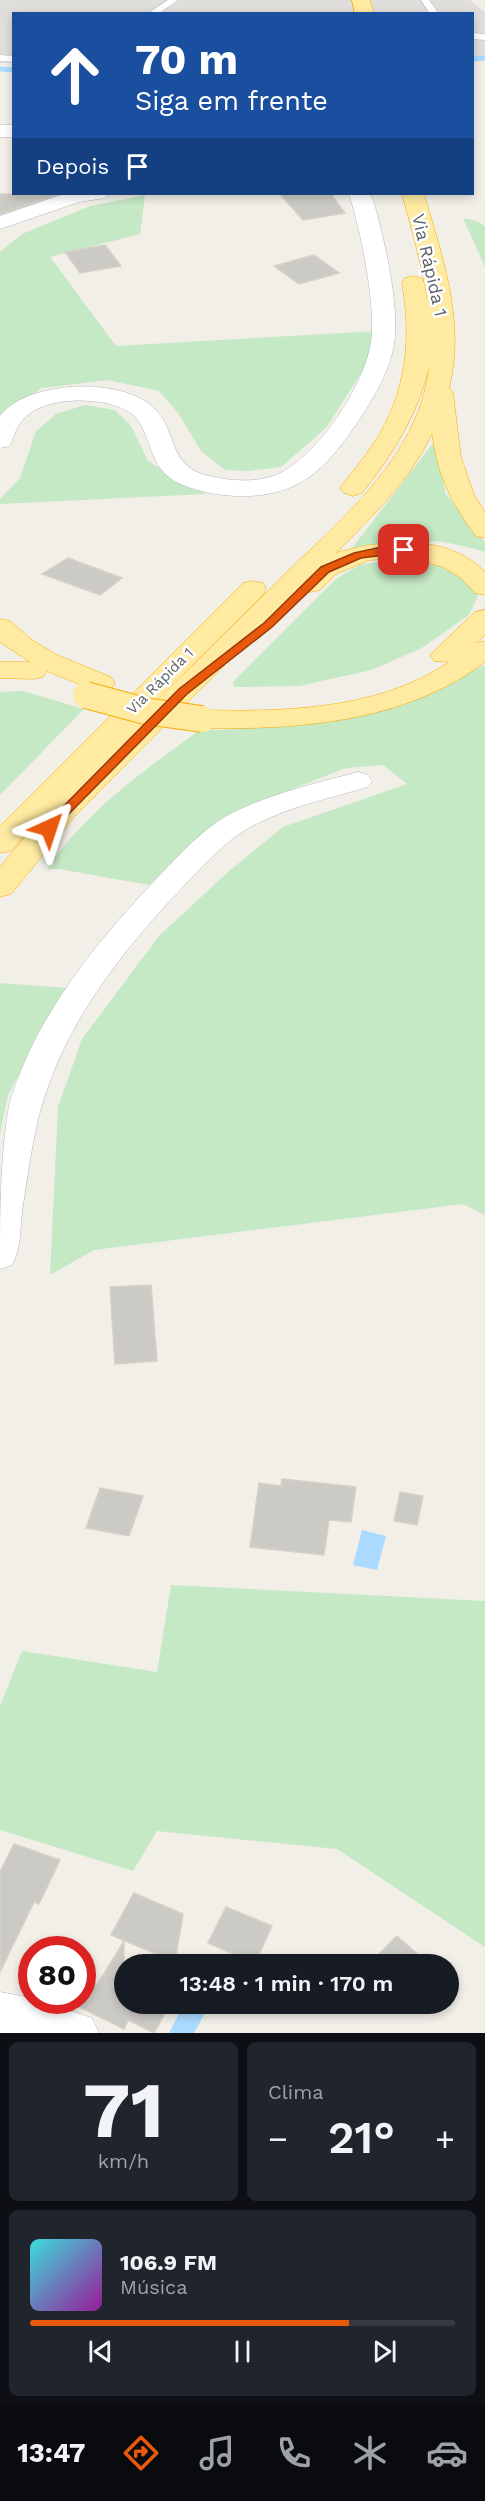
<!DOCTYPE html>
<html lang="pt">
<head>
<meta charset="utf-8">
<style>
  :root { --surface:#171b24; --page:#20242c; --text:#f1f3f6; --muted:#9ea1a6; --line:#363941; --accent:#ea580c }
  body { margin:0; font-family:"Work Sans",sans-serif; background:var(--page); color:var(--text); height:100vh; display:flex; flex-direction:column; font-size:22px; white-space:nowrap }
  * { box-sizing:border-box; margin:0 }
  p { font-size:20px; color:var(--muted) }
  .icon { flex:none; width:33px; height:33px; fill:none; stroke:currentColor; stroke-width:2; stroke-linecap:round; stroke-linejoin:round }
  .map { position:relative; height:2033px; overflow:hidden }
  .side { display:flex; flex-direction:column; gap:9px; padding:9px; background:#0d0f14; flex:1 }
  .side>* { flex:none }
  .banner { position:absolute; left:12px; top:12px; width:462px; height:183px; border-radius:0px; box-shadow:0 3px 9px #0003; background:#1a4fa0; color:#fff; overflow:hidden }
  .speed { position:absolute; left:18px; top:1936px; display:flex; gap:12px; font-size:30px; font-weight:700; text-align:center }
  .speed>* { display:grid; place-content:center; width:78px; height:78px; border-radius:50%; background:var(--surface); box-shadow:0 3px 9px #0003; line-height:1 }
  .speed .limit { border:9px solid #d22; background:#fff; color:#111 }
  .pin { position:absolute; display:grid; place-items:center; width:51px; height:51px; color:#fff; margin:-26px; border-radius:12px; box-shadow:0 3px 9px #0006 }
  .me { position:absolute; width:66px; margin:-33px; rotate:42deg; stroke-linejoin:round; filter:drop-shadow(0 0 4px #0008) }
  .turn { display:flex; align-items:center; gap:21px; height:126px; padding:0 24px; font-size:27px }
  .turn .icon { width:78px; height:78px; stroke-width:2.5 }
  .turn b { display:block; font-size:42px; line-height:51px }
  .then { display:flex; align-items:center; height:57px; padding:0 24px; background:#0003; gap:12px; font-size:22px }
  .big { font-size:45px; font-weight:600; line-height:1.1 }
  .side .widget { flex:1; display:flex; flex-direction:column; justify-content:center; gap:9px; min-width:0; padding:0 21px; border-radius:9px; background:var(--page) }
  .side .dial { align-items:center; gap:0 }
  .dial b { font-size:78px; line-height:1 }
  .song { display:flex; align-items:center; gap:18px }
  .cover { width:72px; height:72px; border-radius:9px; background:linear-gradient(135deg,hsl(180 70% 55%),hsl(300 70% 35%)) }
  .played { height:6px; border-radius:3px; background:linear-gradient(90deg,var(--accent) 75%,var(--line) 75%) }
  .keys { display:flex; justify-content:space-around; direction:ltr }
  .heat { display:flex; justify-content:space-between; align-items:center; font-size:33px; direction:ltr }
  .side .tiles { flex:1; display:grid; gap:9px; grid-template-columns:1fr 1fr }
  .widget:last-child { grid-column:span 2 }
  .trip { position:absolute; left:114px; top:1954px; width:345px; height:60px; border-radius:30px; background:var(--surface); box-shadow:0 3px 9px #0003; font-weight:600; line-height:60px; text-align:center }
  .tab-bar { display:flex; height:96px; justify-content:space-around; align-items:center; background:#090b0e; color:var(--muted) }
  .tab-bar .icon { width:42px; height:42px }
  .tab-bar .selected { color:var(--accent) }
  .tab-bar b { font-size:27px; color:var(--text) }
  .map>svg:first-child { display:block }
  .industrial { fill:#e0deda }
  .green { fill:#c5e8c5 }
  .water { fill:#aadaff }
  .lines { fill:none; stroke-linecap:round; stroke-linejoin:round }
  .stream { stroke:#aadaff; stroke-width:5 }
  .building { fill:#cccac5; stroke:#d6d1c6; stroke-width:1.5 }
  .service-casing { stroke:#b5b8bc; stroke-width:1 }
  .minor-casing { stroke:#b5b8bc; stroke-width:1 }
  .secondary-casing { stroke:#b6babf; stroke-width:1 }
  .trunk-casing { stroke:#f9ab00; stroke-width:1 }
  .service { fill:#fff; fill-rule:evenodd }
  .minor { fill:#fff; fill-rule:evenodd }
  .secondary { fill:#fff; fill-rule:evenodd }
  .trunk { fill:#feeaa1; fill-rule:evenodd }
  .trunk-bridge-casing { stroke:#f9ab00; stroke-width:28; stroke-linecap:butt }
  .trunk-bridge { stroke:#feeaa1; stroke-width:26 }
  .route { fill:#ea580c; stroke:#983908; stroke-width:1.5 }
  .labels { text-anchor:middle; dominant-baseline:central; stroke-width:5; stroke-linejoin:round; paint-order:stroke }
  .far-street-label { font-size:15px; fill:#5f6368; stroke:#fff }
  .street-label { font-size:18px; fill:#5f6368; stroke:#fff }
</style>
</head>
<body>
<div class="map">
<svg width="485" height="2033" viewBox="0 0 485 2033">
  <rect width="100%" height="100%" fill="#f1efe8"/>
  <path class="industrial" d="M0,0H470L485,12V58L473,57L472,14H14L13,63H0Z"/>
  <path class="green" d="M145,195L140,234L50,257L116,346L378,331L372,356L326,428L281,467L248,471L225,470L201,451L178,413L159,391L108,380L42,388L0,418V252L22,234L90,206Z
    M463,218L477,221L485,226V267Z
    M85,405L115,410L131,426L148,461L205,494L0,504V499L20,478L36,431L56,414Z
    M434,442L443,474L445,493L485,542V552C434,536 404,538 352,548Z
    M400,561L442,566L471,580L478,595L469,615L420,649L371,670L299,686L234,687L233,682L336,579L361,564Z
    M485,665V1215L463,1204L94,1250L50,1275L58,1107L82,1039L159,936L228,872L283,827L407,784L383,765L346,768L269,798L207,829L149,885L59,869H47C87,810 145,770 201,729L221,730L280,724L426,692Z
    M23,691L84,709L0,795V692Z
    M0,983L66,988L8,1095L0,1133Z
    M171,1585L485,1601V1947L337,1849L157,1831L133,1871L0,1830V1706L22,1651L157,1672Z"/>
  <path class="water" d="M362,1530L386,1536L377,1570L353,1565Z
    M184,2004H210L194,2033H169Z"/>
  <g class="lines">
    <path class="stream" d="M472,59L485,58
      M0,69L14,70"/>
  </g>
  <path class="building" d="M0,194H59L0,214Z
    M280,194H331L345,213L303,220Z
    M105,245L121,266L80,273L65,252Z
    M314,255L339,273L299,284L274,266Z
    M68,558L122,578L100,595L42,574Z
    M151,1285L157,1361L115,1364L110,1287Z
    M282,1479L356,1487L351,1522L329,1520L324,1555L250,1547L259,1483L281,1486Z
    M100,1488L143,1496L129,1536L86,1528Z
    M400,1492L423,1496L417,1525L394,1521Z
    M14,1844L60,1860L39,1904L34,1902L0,1972V1872Z
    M134,1893L183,1914L175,1962L111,1935Z
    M226,1907L272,1926L255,1963L208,1943Z
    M397,1936L430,1965H368Z
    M124,1941V2004H170L154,2033L128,2020L124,2029L73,2004L75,2001H82V1988L87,1981L97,1985Z"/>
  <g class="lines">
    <defs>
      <path id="service" d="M168,0H178L158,14H147Z
        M421,0H429L439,14H430Z
        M472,33L485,34V40L472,39Z
        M0,55L14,56V62L0,61Z"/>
      <path id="minor" d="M64,194H108L105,198L79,202L0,229V216Z
        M358,772L368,775L372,781L368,787C329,798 288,807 252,826C223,842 203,866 181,889C121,952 67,1021 42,1105C33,1135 27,1180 22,1212C20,1230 21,1249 12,1265L0,1269C0,1215 0,1157 9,1105C35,1016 97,941 160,875C183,852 203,828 232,813C271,794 316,783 358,772Z
        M0,1992L32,1998V2001H41L92,2018L99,2033H0Z"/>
      <path id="secondary" d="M0,125H14V137H0Z
        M349,194H370L373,200C384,237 400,306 394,344C390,369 377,392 363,414C347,438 328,466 303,481C269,502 219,499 183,485C149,471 154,444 138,420C132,411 116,405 106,403C80,398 39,399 21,422C15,429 14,439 9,446L0,448V416C27,380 123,376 155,409C178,433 168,467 209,476C230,481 256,483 276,475C317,458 365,385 371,342C376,304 361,231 349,194Z"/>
      <path id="trunk" d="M352,0H370L374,14H355Z
        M402,194H424C442,256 466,323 449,388L453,393L461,457L474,495L485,512V538L476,536C450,501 438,476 432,433C411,480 371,517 336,553C383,539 447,533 485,572V595L475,593L461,578L443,567L410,558L369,560L336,574L320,590L310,592L300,589L74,817L11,894L0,897V867L46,812L11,851L0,853V826L243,583L253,581L263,583L266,589L263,595L149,708C192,666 234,625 276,583C337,522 419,459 429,367C417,416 393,454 362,493L353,496L344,493L340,488C351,473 364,459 374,443C406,394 412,340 402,283L405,278L413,276L421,278L424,283L428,305C423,267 412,231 402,194Z
        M485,610V635L476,643L485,641V662C405,722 299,730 202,728L192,725L188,719L192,713L202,710C283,712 379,710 449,662L434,661L430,655L475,612Z
        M0,619L10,621L32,640L57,655L111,677L115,683L111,689L101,691L91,689L47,671L43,677L33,679L0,678V662H30L0,642Z"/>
    </defs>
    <use href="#service" class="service-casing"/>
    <use href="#minor" class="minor-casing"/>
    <use href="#secondary" class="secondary-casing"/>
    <use href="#trunk" class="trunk-casing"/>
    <use href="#service" class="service"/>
    <use href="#minor" class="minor"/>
    <use href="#secondary" class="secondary"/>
    <use href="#trunk" class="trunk"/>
    <defs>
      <path id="trunk-bridge" d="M86,695L145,711L202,719"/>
    </defs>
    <use href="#trunk-bridge" class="trunk-bridge-casing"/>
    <use href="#trunk-bridge" class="trunk-bridge"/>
  </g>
  <path class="route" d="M404,546L409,550L408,552L361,558L329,572L272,627L187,694L53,830H45L43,828L45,825L179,689L264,623L321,567L354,553L377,548Z"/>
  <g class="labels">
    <g class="far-street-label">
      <text transform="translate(160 681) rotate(-45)">Via Rápida 1</text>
    </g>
    <g class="street-label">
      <text transform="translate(430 265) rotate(77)">Via Rápida 1</text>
    </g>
  </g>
</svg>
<div class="speed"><div class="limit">80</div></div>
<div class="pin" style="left:404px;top:550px;background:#d93025"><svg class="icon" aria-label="arrive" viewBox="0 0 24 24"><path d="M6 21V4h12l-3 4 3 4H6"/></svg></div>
<svg class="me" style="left:49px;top:828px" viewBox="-20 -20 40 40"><path d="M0-17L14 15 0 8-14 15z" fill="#ea580c" stroke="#fff" stroke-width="4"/></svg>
<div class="trip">13:48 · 1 min · 170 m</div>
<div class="banner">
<div class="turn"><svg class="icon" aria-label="ahead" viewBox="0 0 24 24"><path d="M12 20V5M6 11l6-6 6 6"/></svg><div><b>70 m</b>Siga em frente</div></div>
<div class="then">Depois<svg class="icon" aria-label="arrive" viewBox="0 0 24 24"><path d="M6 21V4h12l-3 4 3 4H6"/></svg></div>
</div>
</div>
<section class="side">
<div class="tiles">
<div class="widget dial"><b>71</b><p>km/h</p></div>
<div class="widget"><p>Clima</p>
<div class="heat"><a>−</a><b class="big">21°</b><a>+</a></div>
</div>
<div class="widget">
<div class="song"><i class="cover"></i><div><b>106.9 FM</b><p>Música</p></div></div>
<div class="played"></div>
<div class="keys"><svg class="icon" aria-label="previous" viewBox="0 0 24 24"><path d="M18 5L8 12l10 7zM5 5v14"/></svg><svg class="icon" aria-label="pause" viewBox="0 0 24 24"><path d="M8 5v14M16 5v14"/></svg><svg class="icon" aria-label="next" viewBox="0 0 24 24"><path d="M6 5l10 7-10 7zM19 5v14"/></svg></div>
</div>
</div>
</section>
<nav class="tab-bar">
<b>13:47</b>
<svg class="icon selected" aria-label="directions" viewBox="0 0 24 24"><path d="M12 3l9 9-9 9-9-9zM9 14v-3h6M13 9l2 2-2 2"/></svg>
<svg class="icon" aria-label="music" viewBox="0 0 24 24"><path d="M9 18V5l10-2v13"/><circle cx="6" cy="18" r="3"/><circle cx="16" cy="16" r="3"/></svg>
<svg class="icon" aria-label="phone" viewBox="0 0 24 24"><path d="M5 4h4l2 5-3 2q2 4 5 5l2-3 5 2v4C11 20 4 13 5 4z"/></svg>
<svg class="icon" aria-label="climate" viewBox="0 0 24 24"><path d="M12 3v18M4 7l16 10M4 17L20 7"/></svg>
<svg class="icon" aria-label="car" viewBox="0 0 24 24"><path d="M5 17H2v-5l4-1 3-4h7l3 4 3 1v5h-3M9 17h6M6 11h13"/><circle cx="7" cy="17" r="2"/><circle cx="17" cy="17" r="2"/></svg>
</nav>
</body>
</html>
